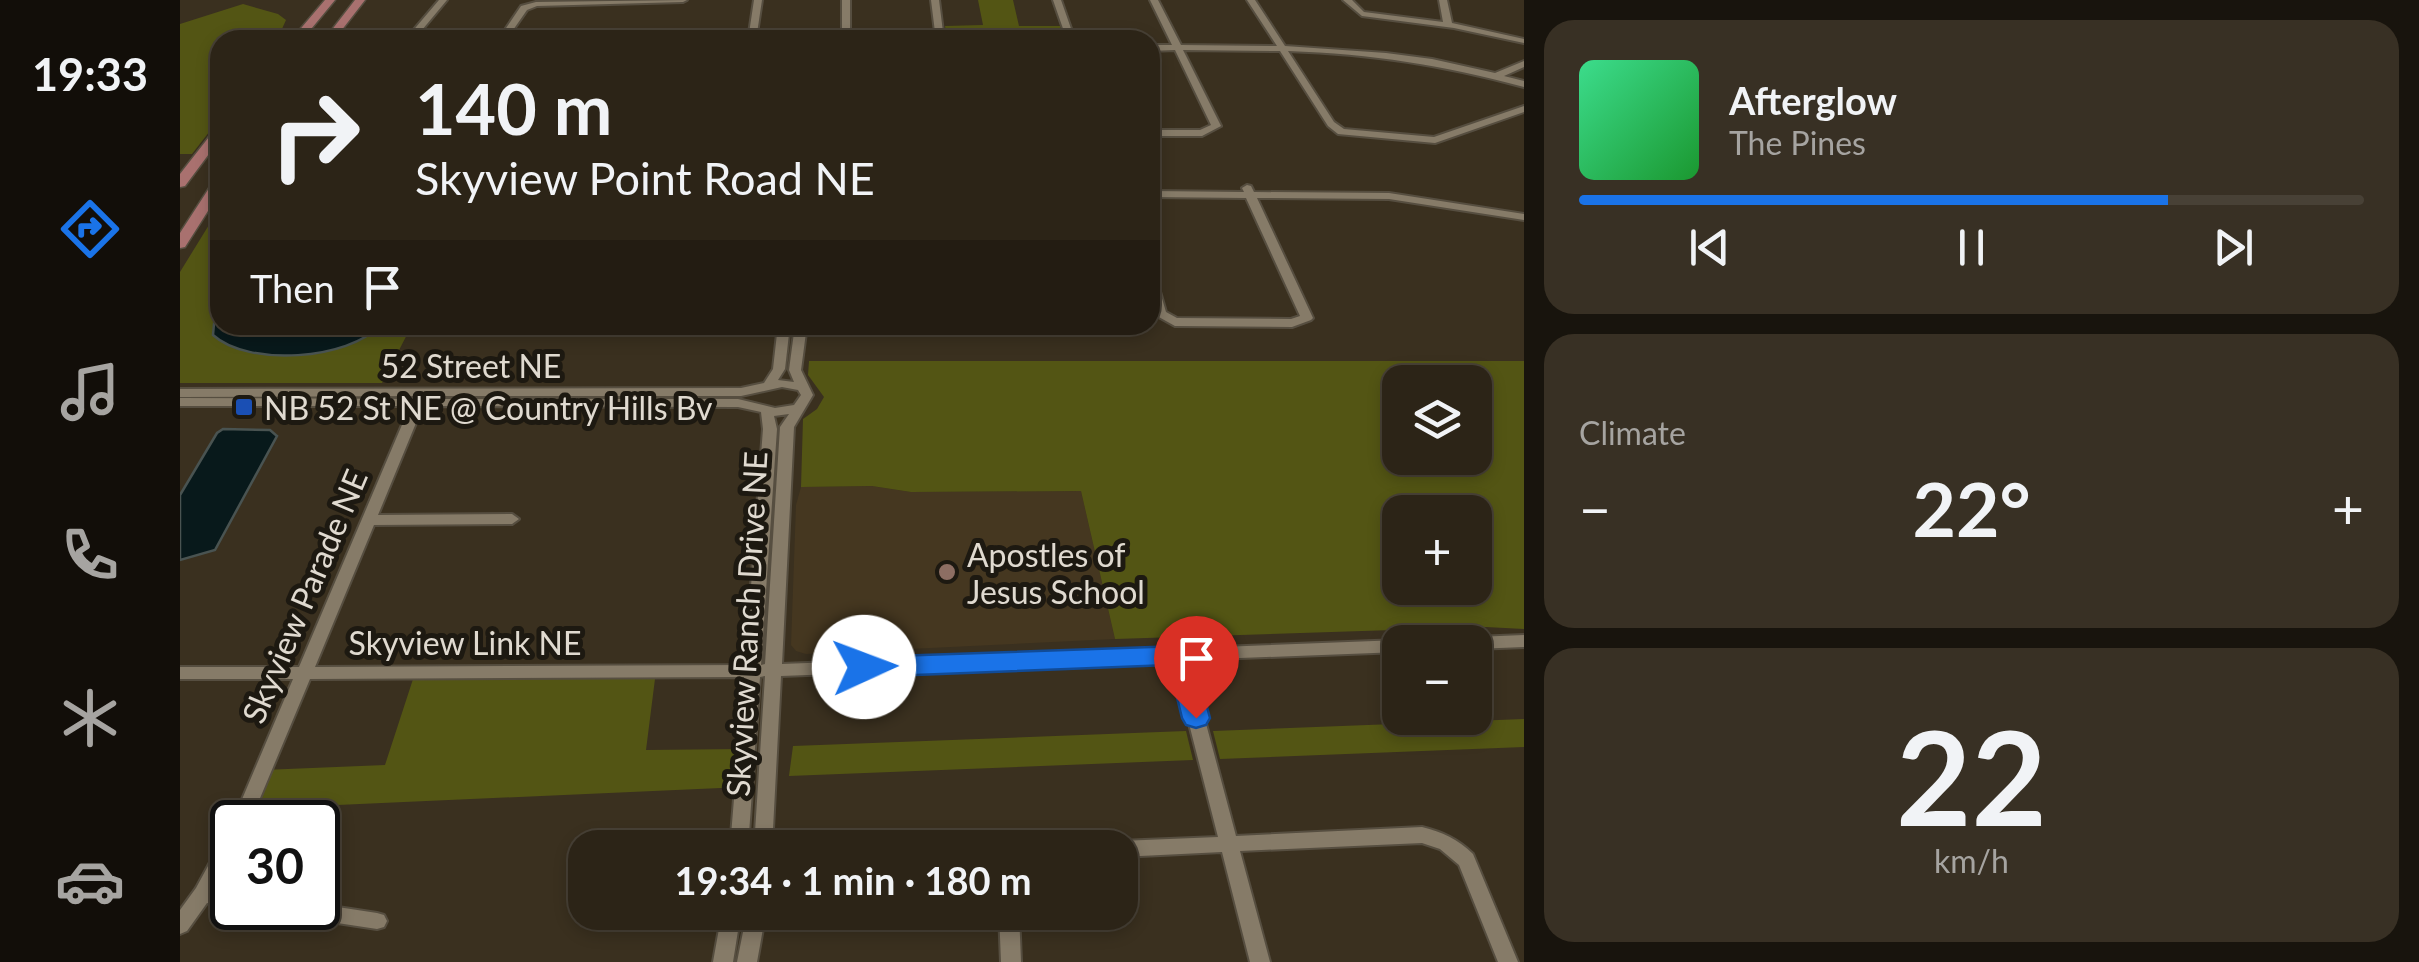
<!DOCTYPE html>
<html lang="en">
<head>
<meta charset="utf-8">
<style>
  :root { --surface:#2c2417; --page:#383024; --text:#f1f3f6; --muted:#a6a4a1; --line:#484136; --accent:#1a73e8 }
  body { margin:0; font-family:Lato,sans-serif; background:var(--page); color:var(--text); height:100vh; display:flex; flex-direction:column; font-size:38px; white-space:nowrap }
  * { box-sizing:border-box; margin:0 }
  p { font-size:32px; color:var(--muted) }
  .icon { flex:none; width:55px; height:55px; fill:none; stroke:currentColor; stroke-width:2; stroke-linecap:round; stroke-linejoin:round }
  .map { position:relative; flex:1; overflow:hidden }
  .side { display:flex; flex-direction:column; gap:20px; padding:20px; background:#18140d; width:895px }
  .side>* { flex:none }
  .hud { position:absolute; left:30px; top:30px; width:950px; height:305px; border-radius:30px; box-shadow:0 5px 15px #0003,0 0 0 2px var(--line); background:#2c2417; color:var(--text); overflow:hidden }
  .controls { position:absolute; left:1202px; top:365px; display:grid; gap:20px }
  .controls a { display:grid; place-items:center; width:110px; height:110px; border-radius:20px; background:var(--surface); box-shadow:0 5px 15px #0003,0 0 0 2px var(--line); font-size:50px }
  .speed { position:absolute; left:30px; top:800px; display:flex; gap:20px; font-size:50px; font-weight:700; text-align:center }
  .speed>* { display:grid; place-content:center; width:130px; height:130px; border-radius:50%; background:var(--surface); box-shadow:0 5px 15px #0003,0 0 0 2px var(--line); line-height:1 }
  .speed .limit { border:5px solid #111; border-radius:15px; background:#fff; color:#111 }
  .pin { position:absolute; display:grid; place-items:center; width:85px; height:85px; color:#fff; margin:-102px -42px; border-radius:50% 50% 50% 0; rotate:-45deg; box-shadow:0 0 10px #0007 }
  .pin .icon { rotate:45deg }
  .me { position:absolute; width:110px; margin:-55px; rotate:88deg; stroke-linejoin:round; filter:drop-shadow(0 0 8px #0008) }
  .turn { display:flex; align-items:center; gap:35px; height:210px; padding:0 40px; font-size:45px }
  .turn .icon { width:130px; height:130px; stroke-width:2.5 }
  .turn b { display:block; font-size:70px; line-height:85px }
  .then { display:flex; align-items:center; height:95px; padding:0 40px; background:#0003; gap:20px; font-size:38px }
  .big { font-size:75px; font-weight:700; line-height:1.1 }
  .side .card { flex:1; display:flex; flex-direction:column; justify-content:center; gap:15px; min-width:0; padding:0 35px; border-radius:30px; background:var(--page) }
  .side .dial { align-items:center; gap:0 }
  .dial b { font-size:130px; line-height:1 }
  .song { display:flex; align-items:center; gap:30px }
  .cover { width:120px; height:120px; border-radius:15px; background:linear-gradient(135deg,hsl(150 70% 55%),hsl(130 70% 35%)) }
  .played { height:10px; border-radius:5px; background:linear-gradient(90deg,var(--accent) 75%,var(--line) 75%) }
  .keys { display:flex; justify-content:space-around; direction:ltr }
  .heat { display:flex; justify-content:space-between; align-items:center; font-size:55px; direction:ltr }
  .trip { position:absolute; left:388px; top:830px; width:570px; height:100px; border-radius:30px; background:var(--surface); box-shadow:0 5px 15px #0003,0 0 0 2px var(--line); font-weight:700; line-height:100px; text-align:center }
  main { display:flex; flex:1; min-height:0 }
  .tabs { display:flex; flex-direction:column; width:180px; justify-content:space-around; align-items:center; background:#120e09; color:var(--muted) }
  .tabs .icon { width:70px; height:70px }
  .tabs .on { color:var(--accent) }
  .tabs b { font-size:45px; color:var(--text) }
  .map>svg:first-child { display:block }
  .built { fill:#453720 }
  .green { fill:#535514; fill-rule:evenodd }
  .water { fill:#08191b; stroke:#495351; stroke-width:2.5 }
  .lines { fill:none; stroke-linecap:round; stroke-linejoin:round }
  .minor-casing { stroke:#564e40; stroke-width:4 }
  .major-casing { stroke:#564e40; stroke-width:3 }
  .minor { fill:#867b68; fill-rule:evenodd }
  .major { fill:#a9716f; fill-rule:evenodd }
  .route { fill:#1a73e8; stroke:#114b97; stroke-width:2.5 }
  .transit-dot { fill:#1a4fb4; stroke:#1d1911; stroke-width:4 }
  .education-dot { fill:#8d6e63; stroke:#1d1911; stroke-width:4 }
  .labels { text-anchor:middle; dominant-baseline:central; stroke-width:10; stroke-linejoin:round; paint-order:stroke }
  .street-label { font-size:32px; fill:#e0dad0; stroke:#1d1911 }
  .poi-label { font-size:32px; fill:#e0dad0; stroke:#1d1911; text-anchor:start }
</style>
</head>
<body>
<main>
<nav class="tabs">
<b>19:33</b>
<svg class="icon on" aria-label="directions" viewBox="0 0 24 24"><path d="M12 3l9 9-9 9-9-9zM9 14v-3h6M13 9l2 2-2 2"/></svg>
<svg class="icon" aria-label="music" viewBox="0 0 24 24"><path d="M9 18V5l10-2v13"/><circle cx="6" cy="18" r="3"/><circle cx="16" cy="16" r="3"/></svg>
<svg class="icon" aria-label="phone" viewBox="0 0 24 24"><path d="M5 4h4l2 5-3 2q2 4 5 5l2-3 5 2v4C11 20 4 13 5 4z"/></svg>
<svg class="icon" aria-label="climate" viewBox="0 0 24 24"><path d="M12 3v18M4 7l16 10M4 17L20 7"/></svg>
<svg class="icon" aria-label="car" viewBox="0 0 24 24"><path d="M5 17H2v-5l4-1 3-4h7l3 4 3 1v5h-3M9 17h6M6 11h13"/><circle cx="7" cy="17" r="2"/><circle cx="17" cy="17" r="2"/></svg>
</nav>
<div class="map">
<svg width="1344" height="962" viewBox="0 0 1344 962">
  <rect width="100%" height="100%" fill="#3a301f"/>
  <path class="built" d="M692,486L731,492L901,491L935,639L626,654L616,651L611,645L616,505L621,487Z"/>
  <path class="green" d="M798,0H833L839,26H880L885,40H767L765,26L803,25Z
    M63,4L98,14L106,20L97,40H40V118L12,154H0V24Z
    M40,207V325H232L202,383H0V272Z
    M629,361H1344V629L1306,627L935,639L901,491L731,492L692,486L621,487L623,419L637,409L644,397L628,375ZM1295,382V458H1220V382ZM1220,512H1295V588H1220Z
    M476,671L466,750L565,749L563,787L67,809L83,770L205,765L235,673Z
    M1344,719V747L1040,759L1033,731Z
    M1006,731L1013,760L609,776L613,746Z"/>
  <path class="water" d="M40,317V325H200C169,360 68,367 33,335L34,324Z
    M43,429L90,430L97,436L35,550L0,560V495L37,433Z"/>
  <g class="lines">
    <defs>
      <path id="minor" d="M259,0H267L237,36L320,37L341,6L356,2L507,0L503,2L357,6L347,10L326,40H225Z
        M574,0H582L576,40H568Z
        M662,0H670V40H662Z
        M751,0H759L764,40H756Z
        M873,0H881L895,40H887Z
        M970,0H978L1001,45L1097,46L1067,0H1075L1105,46L1206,53L1252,59L1315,73L1344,61V67L1324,76L1344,81V87C1262,65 1193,54 1108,51L1154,122L1164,129L1254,137L1344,106V112L1255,143L1158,134L1148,126L1100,51L1003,50L1041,126L1022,136H970V130H1020L1031,125L995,50L970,51V45H992Z
        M1163,0H1172L1184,12L1263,22L1259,0H1267L1272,23L1344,39V43L1274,28L1182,16Z
        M1067,185L1071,186L1074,192L1209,193L1344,214V220L1209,199L1077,198L1133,318L1131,320L1112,327L995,326L977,316L970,297V275L976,278L986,312L997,318L1111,319L1120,316L1066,198L970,197V191L1064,192L1062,188Z
        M598,325H610L605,369L598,380L614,382L609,370L615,325H627L621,370L633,395L614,427L602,664L1220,640L1226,642H1220V652L1009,660L1056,836L1242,827C1262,832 1278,839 1293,854L1338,962H1318L1279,865L1260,849L1242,843L1060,851L1090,962H1070L1042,852L940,857V848H932L934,844L940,841L1038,837L993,661L601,676L592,848H574L585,676L580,677L568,848H550L564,677L130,679L70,822L52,823L113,679H0V667H119L230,406H0V398L233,399L235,396L0,397V389L561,388L584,383L593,369ZM602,387L618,390L621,395L614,405L595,408L558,399H246L245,396H561ZM243,406L558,407L581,412L583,429L565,665L135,667L194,525L332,524L339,519L332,514L198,515ZM609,414L600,427L585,664L581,665L597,429L594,416Z
        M1344,635V647L1295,649V642H1287L1289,639L1295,637Z
        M52,830V855L36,888L52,891V907L27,903L7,931L0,934V910L16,888L46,833Z
        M138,904L197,913L204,915L207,921L204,927L197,929L111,916L104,914L101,908H138Z
        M542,912H561L553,962H533Z
        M567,912H586L577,962H557Z
        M819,912H839L841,962H821Z"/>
      <path id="major" d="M145,0H155L122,40H111Z
        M175,0H185L154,40H144Z
        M40,127V139L5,186L0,187V174L36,128Z
        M40,178V192L5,247L0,248V233L35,179Z"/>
    </defs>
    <use href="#minor" class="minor-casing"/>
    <use href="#major" class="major-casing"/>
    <use href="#minor" class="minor"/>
    <use href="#major" class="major"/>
  </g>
  <path class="route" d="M1000,646L1009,648L1013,655L1030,718L1026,725L1016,728L1006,725L1002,718L989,665L684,677L675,674L671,667L675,660L684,657Z"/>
  <rect class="transit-dot" x="54" y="397" width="20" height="20" rx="5"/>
  <circle class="education-dot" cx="767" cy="572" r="10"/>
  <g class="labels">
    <g class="street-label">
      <text x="291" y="365">52 Street NE</text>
      <text transform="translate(124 596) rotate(-67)">Skyview Parade NE</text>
      <text transform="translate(566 624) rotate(-87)">Skyview Ranch Drive NE</text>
      <text x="285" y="642">Skyview Link NE</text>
    </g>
    <g class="poi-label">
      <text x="84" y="407">NB 52 St NE @ Country Hills Bv</text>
      <text x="787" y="554">Apostles of<tspan x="787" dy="37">Jesus School</tspan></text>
    </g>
  </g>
</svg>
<div class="controls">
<a><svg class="icon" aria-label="layers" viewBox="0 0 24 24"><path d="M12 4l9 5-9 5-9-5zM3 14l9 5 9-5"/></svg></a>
<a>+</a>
<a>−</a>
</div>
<div class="speed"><div class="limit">30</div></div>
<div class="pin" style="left:1016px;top:718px;background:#d93025"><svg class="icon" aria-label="arrive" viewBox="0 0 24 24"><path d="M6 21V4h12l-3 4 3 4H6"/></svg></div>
<svg class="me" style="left:684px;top:667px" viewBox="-20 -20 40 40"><circle r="19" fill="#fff"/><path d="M0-13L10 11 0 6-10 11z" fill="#1a73e8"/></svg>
<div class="trip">19:34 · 1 min · 180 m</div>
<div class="hud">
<div class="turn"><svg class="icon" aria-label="right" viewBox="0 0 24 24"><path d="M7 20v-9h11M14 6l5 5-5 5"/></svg><div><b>140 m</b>Skyview Point Road NE</div></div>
<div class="then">Then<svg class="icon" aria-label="arrive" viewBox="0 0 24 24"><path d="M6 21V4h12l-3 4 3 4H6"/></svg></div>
</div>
</div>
<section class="side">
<div class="card">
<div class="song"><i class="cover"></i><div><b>Afterglow</b><p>The Pines</p></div></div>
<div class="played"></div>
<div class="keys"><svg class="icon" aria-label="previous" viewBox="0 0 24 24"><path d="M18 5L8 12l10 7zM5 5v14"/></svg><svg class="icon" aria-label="pause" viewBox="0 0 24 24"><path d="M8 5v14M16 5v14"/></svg><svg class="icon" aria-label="next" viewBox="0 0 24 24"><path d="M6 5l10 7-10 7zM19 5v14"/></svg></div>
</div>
<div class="card"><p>Climate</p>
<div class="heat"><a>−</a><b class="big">22°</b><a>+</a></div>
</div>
<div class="card dial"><b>22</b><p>km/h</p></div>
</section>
</main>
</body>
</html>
